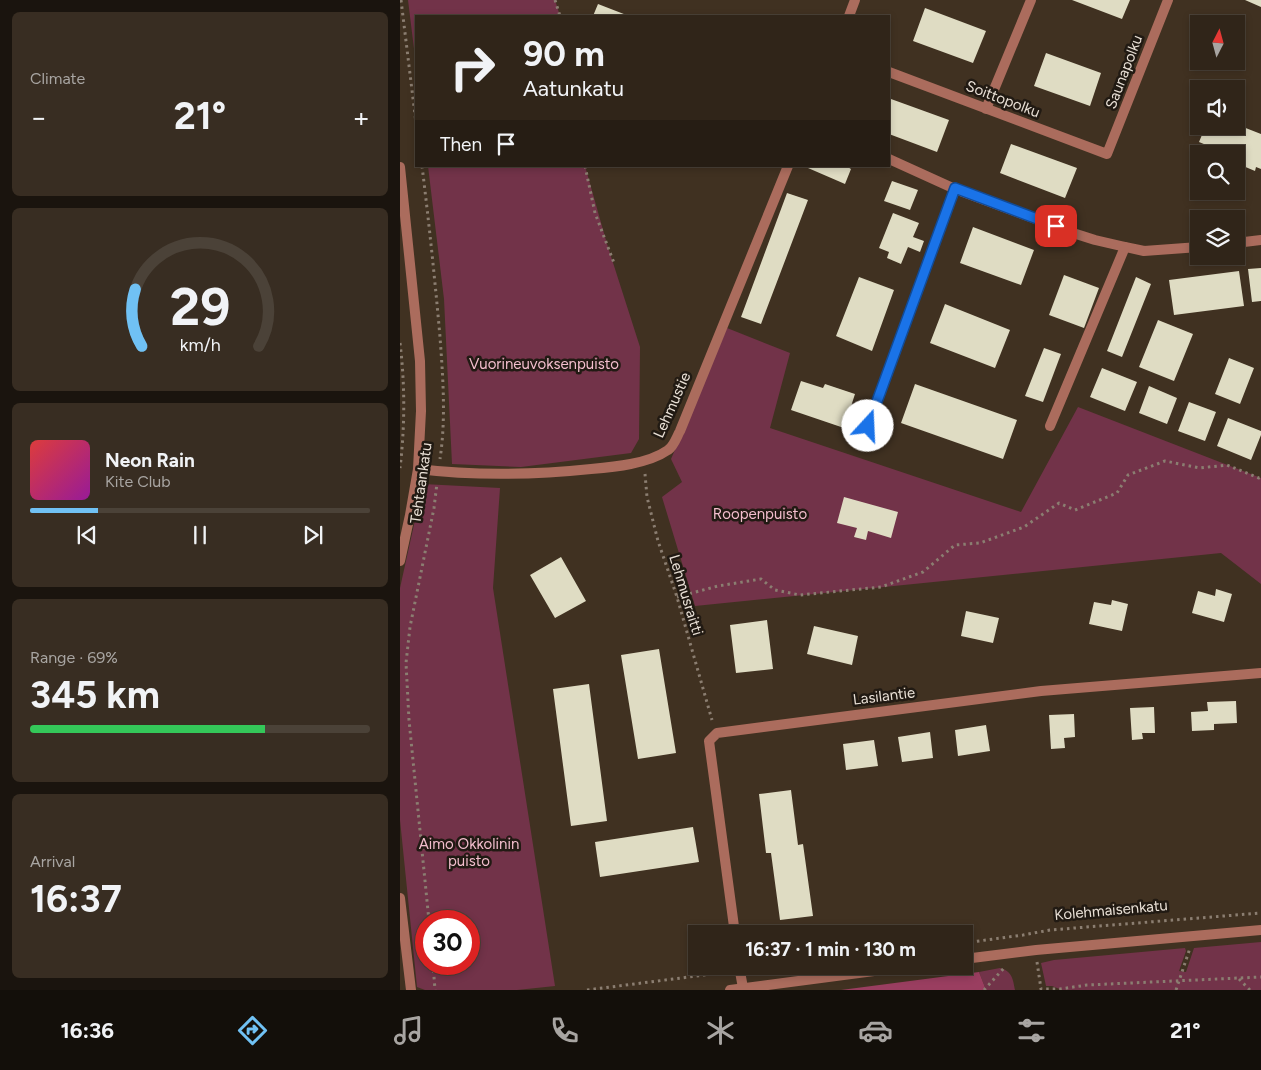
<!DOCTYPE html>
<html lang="en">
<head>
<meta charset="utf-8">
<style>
  :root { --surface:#302519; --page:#382d22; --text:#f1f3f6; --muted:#a8a5a2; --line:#4b4238; --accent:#70c1f4 }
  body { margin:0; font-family:Figtree,sans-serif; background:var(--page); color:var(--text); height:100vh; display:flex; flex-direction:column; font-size:19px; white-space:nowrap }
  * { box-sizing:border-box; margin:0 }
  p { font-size:16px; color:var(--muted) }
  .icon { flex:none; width:28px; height:28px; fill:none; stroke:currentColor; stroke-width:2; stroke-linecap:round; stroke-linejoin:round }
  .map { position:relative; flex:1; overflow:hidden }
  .drawer { display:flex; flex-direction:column; gap:12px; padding:12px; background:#1a140e; width:400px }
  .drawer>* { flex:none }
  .hud { position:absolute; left:15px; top:15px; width:475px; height:152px; border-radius:0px; box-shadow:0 2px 8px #0003,0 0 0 1px var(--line); background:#302519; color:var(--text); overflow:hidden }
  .needle { width:32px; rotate:6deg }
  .controls { position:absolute; left:790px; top:15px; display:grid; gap:10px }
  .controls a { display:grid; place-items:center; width:55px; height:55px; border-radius:0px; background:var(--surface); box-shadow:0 2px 8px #0003,0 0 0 1px var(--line); font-size:25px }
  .speed { position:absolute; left:15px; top:910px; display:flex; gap:10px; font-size:25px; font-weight:700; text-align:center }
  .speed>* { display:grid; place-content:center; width:65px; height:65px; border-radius:50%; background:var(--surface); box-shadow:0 2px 8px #0003,0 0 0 1px var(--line); line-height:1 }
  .speed .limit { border:8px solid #d22; background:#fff; color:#111 }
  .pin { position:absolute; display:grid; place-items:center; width:42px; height:42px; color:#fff; margin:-21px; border-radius:10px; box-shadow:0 2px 8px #0006 }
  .me { position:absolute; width:55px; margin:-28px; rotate:20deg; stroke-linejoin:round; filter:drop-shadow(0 0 4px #0008) }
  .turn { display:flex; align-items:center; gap:18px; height:105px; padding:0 25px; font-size:22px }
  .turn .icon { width:65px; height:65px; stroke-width:2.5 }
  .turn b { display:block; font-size:35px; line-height:42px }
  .then { display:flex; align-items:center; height:48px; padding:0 25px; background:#0003; gap:10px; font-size:19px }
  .big { font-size:38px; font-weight:700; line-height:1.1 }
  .drawer .widget { flex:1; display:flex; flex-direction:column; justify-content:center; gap:8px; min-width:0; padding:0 18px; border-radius:8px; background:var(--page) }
  .drawer .dial { align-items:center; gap:0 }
  .dial svg { height:130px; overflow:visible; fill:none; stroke:var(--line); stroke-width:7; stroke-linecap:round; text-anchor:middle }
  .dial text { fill:var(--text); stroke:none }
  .song { display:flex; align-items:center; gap:15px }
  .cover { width:60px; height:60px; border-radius:8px; background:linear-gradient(135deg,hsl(0 70% 55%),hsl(300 70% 35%)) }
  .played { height:5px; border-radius:2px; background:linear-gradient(90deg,var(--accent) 20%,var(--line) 20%) }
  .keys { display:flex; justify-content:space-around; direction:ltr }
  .heat { display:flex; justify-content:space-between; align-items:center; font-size:28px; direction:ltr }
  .charge { height:8px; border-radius:4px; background:linear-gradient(90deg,#34c759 69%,var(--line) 0) }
  .trip { position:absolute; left:288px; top:925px; width:285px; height:50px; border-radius:0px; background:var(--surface); box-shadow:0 2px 8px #0003,0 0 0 1px var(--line); font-weight:700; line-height:50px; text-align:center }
  .tabs { display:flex; height:80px; justify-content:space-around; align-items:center; background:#130f0a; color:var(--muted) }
  .tabs .icon { width:35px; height:35px }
  .tabs .on { color:var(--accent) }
  .tabs b { font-size:22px; color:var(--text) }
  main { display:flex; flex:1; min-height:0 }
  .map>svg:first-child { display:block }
  .green { fill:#723349; fill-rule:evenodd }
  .forest { fill:#9a3e60 }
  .building { fill:#dfdcc3 }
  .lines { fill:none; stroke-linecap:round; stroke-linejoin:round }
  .path { stroke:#8b7e71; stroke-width:3; stroke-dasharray:2.5 4; stroke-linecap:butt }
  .service { stroke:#ab6c5d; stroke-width:10 }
  .minor { stroke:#ab6c5d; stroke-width:10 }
  .route-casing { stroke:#114b97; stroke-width:12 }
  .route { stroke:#1a73e8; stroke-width:9 }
  .labels { text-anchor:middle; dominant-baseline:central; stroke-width:5; stroke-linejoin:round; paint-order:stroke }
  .street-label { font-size:15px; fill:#e9e0d6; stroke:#211a13 }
  .park-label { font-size:15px; fill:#f3becd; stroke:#211a13 }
</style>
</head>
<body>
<main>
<section class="drawer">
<div class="widget"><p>Climate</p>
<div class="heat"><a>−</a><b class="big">21°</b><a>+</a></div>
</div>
<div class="widget dial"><svg viewBox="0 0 100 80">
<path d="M14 69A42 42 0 1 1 86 69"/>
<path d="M14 69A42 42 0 0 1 10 34" stroke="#70c1f4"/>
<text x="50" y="56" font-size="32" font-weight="700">29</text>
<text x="50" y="72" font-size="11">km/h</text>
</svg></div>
<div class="widget">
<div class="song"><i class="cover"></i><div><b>Neon Rain</b><p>Kite Club</p></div></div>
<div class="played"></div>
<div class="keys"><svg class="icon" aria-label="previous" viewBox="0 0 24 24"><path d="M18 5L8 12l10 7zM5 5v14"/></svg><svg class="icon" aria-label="pause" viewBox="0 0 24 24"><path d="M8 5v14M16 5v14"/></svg><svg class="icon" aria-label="next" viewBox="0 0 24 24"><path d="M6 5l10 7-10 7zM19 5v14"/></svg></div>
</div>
<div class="widget"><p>Range · 69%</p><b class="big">345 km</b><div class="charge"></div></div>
<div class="widget"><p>Arrival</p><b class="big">16:37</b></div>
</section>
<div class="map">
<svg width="861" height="990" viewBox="0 0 861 990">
  <rect width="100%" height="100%" fill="#403121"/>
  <path class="green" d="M8,0H155L160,16H16V65Z
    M28,166H185L207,244L240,347L239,439L231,453L121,467L52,464L44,299Z
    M327,328L390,353L370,428L621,512L678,407L861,478V584L821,553L295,606L262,497L282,482L271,459Z
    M23,484L100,488L93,588L155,986L117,990H25L17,987L0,820V588ZM69,921V964H26V921Z
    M861,942V990H662L652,986H646L641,963L654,960L785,948L786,951L779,971L786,972L794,948Z
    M600,968C612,971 613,979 615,990H586L579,972Z"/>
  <path class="forest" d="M579,972L586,990H441Z"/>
  <path class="building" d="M672,0H730L722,19Z
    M845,0H861V7Z
    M198,4L229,16H193Z
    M525,8L586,31L573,63L513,41Z
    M646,53L701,73L690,106L634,86Z
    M491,99L549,120L537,152L489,134V106Z
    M799,117V126H826L836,130L838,125L861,134V169L856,167L855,171L836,163V154H828L799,142L804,130L795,126Z
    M611,144L677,168L665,198L600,173Z
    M408,166H446L451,169L445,184L408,168Z
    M492,181L518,190L510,210L484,201Z
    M387,193L408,200L361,324L341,317Z
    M493,213L519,223L513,237L524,241L520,252L508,247L501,264L487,258L489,252L479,248Z
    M573,227L634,250L621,285L560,263Z
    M861,268V301L852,302L848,269Z
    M839,271L844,306L774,315L769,280Z
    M664,275L699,288L684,328L649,315Z
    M459,277L494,290L472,351L436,336Z
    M736,277L751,284L722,357L707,351Z
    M545,304L610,330L595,368L530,343Z
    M758,320L793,334L774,381L739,367Z
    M644,348L661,354L643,402L625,396Z
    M829,358L854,368L840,404L815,394Z
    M702,368L737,382L725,411L690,397Z
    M401,381L423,388L425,384L455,394L444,428L391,410Z
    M515,384L617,420L603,459L501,423Z
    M749,386L777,398L767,424L739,413Z
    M789,402L816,412L805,441L778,431Z
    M828,418L861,431V435L851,460L817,446Z
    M444,497L498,512L491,538L468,531L466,540L454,537L457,528L437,523Z
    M161,557L186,601L155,618L130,575Z
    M816,589L832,594L824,622L792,613L798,591L815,596Z
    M712,600L728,604L722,631L689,624L694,602L711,605Z
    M566,611L599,618L593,643L561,636Z
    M367,620L373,669L336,673L330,625Z
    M414,626L458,636L452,665L407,654Z
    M259,649L276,753L238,759L221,655Z
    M189,684L207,821L171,826L153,689Z
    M836,701L837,723L814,724V730L792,731L791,712L808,711L807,702Z
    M754,707L755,733H742L743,739L732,740L730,708Z
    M674,714L675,737L664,738L665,748L651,749L649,715Z
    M586,725L590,751L558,756L555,730Z
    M530,732L533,758L502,762L498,737Z
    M474,740L478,766L446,770L443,744Z
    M391,790L398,845L403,844L413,916L380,920L371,853H366L359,794Z
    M293,827L299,862L200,877L195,842Z"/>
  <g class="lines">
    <path class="path" d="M1,0L16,123
      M155,0L160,16
      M22,166C29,223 35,280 40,337C43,378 46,419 40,459
      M185,166L195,213L214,263
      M0,343C5,384 5,426 0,468
      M245,474L247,497L258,541L277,597L312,720
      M277,597L318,586L361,579L375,590L400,595L481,587L523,572L555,545L580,543L624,527L659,503L675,510L717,493L728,475L765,461L800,468L827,465L859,478L861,477
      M29,921L9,720L6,663L10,627L34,508L37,483
      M564,943L623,935L650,930L861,913
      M637,962L641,989H660L687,985L861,977
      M33,964L35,990
      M352,969L382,966
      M839,979L850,990
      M187,990L328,972
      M584,990L604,968
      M776,990L790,948"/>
    <path class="service" d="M650,426L725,247"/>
    <path class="minor" d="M449,16L455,0
      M489,72L707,154L768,0
      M586,109L631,0
      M489,159L555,189
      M0,167L20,361L21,411L18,469L10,515L0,561
      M836,243L861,240
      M468,427L555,189L673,233L695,240L721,246L744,251L799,247
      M18,469C75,476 133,475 191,469C214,467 248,464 268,450C274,446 277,436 280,431L388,166
      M0,898L11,990
      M335,934L309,741L317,733L641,691L861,673
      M564,959L636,950L861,930
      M339,966L343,988
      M330,990L512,966"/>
  </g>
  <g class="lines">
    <defs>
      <path id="route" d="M468,426L555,188L656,226"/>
    </defs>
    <use href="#route" class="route-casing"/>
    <use href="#route" class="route"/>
  </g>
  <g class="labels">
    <g class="street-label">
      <text transform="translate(724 72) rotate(-69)">Saunapolku</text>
      <text transform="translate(603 99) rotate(21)">Soittopolku</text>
      <text transform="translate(272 405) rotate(-66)">Lehmustie</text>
      <text transform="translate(21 483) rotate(-82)">Tehtaankatu</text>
      <text transform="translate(286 595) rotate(73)">Lehmusraitti</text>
      <text transform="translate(484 696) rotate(-7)">Lasilantie</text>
      <text transform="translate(711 910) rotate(-5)">Kolehmaisenkatu</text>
    </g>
    <g class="park-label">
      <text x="144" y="364">Vuorineuvoksenpuisto</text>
      <text x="360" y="514">Roopenpuisto</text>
      <text x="69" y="844">Aimo Okkolinin<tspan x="69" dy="17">puisto</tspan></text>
    </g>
  </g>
</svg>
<div class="controls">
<a><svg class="needle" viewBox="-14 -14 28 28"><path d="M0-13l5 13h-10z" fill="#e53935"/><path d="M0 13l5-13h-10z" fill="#a8a5a2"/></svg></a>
<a><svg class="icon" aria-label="sound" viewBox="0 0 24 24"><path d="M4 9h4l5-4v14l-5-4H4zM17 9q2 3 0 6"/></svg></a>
<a><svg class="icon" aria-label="search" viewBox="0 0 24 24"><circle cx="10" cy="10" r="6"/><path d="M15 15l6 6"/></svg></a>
<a><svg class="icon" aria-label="layers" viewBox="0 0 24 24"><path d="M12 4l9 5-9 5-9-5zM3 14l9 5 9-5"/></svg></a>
</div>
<div class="speed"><div class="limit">30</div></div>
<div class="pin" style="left:656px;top:226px;background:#d93025"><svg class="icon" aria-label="arrive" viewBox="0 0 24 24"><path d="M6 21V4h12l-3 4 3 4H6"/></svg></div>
<svg class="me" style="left:468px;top:426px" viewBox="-20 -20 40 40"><circle r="19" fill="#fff"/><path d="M0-13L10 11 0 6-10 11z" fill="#1a73e8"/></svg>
<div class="trip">16:37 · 1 min · 130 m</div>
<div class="hud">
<div class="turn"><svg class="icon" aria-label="right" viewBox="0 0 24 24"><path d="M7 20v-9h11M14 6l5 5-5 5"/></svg><div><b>90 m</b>Aatunkatu</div></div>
<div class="then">Then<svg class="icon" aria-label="arrive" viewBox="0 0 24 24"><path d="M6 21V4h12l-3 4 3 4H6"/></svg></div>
</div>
</div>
</main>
<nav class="tabs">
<b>16:36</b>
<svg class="icon on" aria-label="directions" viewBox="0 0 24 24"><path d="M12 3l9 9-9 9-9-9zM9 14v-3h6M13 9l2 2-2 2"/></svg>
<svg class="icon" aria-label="music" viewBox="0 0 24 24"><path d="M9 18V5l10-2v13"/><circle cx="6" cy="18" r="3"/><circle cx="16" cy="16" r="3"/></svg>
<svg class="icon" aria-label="phone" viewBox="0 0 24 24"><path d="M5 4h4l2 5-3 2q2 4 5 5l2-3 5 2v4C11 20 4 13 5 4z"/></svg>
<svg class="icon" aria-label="climate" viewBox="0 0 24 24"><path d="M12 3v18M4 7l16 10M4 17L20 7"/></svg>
<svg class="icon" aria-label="car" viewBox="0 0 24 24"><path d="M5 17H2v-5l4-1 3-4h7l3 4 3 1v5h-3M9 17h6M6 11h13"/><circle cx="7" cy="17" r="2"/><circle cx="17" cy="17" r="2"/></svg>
<svg class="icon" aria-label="filters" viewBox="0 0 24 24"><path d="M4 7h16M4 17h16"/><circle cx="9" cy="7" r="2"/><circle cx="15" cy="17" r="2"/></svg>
<b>21°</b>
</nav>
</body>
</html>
